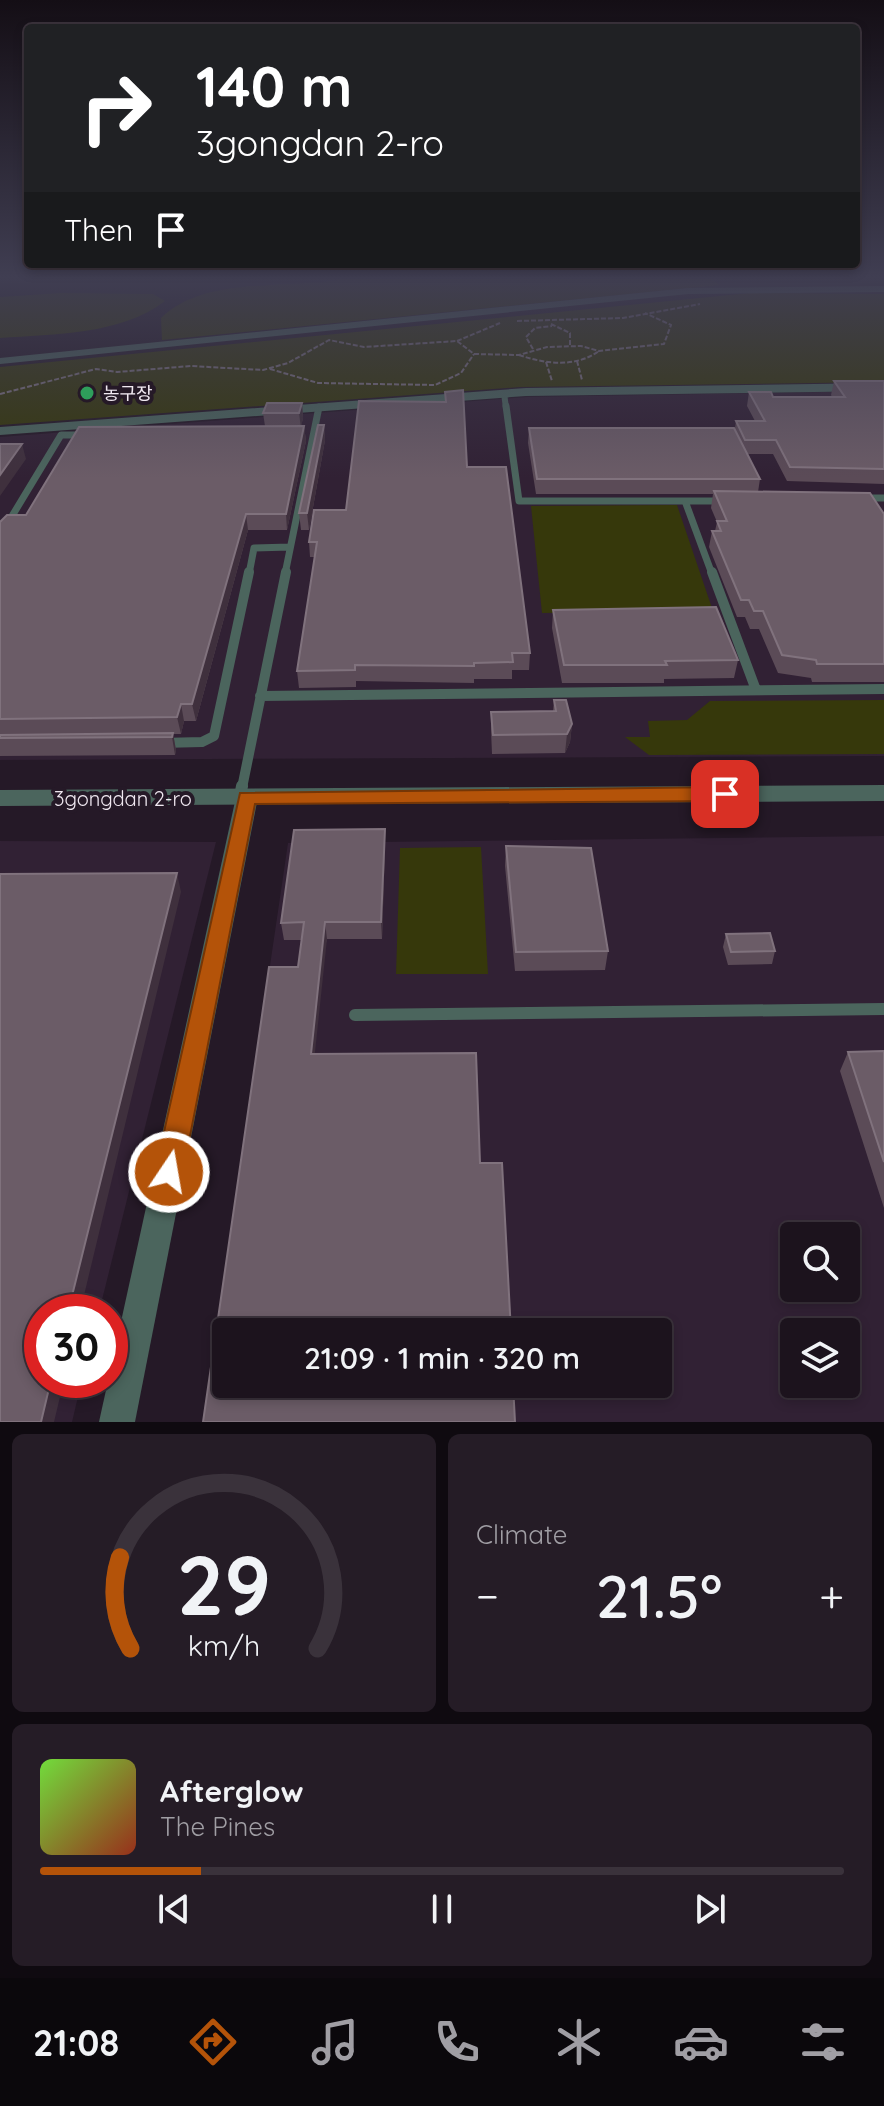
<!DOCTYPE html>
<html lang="en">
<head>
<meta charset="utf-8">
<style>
  :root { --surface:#1c131d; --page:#251c26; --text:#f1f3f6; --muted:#a09ea4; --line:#3a323b; --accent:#b45309 }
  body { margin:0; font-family:Quicksand,"Noto Sans KR",sans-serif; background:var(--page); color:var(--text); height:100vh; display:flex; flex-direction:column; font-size:30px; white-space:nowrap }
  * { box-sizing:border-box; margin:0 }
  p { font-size:26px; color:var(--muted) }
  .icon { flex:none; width:44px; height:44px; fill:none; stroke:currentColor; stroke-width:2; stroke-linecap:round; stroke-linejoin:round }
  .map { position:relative; height:1422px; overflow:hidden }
  .drawer { display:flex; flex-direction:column; gap:12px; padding:12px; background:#0f0a10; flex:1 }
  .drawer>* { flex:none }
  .hud { position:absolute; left:24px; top:24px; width:836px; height:244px; border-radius:8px; box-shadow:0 4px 12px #0003,0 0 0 2px var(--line); background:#202124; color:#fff; overflow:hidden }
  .controls { position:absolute; left:780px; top:1222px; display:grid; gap:16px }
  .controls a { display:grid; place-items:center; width:80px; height:80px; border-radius:8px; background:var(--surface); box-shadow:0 4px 12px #0003,0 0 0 2px var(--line); font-size:40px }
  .speed { position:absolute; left:24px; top:1294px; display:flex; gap:16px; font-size:40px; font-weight:700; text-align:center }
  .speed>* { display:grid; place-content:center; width:104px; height:104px; border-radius:50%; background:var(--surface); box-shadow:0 4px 12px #0003,0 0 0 2px var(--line); line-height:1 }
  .speed .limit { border:12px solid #d22; background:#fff; color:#111 }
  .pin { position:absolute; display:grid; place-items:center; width:68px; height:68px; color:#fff; margin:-34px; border-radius:16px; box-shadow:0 4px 12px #0006 }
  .me { position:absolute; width:88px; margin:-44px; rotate:12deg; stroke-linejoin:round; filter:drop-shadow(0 0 6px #0008) }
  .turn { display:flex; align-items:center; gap:28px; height:168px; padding:0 40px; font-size:36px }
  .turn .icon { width:104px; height:104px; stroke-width:2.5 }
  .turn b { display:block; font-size:56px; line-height:68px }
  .then { display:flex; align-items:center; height:76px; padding:0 40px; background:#0003; gap:16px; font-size:30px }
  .big { font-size:60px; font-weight:600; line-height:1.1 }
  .drawer .tile { flex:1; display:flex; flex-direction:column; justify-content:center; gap:12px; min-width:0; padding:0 28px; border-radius:12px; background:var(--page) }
  .drawer .dial { align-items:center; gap:0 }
  .dial svg { height:208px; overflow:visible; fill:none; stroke:var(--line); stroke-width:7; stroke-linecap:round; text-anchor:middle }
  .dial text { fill:var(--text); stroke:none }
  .song { display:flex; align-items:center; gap:24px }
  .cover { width:96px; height:96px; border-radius:12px; background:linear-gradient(135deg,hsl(100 70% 55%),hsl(10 70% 35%)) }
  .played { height:8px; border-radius:4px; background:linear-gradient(90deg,var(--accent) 20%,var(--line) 20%) }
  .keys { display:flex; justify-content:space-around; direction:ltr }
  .heat { display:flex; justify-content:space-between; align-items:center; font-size:44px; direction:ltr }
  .drawer .tiles { flex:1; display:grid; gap:12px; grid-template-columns:1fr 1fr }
  .tile:last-child { grid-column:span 2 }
  .trip { position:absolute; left:212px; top:1318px; width:460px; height:80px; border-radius:8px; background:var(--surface); box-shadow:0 4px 12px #0003,0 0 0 2px var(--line); font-weight:600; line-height:80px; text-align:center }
  .tab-bar { display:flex; height:128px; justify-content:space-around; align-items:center; background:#0b080c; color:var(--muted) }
  .tab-bar .icon { width:56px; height:56px }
  .tab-bar .current { color:var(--accent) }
  .tab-bar b { font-size:36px; color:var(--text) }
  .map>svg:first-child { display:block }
  .built { fill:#312134; fill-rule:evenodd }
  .green { fill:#36380b }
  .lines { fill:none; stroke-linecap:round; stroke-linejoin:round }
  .path { stroke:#7e7480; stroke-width:2; stroke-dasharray:5 2; stroke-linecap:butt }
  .service-far3 { stroke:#4b655d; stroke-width:6 }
  .service-far2 { stroke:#4b655d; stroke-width:7 }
  .service-far1 { stroke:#4b655d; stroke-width:10 }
  .service { stroke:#4b655d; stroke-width:12 }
  .minor { fill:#4b655d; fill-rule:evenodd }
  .tertiary { fill:#4b655d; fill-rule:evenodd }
  .wall { fill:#5b4b57 }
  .shaded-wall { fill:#3f303d }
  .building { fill:#6b5c67; stroke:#80727d; stroke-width:2 }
  .route { fill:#b45309; stroke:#753606; stroke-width:2 }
  .leisure-dot { fill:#2e9e5b; stroke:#251927; stroke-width:3 }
  .labels { text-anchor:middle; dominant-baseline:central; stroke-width:8; stroke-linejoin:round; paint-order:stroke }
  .far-poi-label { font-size:18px; fill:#f0e8f1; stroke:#251927; text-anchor:start }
  .street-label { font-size:20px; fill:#f0e8f1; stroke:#251927 }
</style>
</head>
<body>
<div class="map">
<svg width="884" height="1422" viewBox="0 0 884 1422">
  <rect width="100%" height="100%" fill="#251927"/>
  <path class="built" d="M884,391V756L0,760V437L527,397Z
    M884,836V1422H203L288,843ZM794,1236H846V1288H794ZM226,1332H658V1384H226ZM794,1332H846V1384H794Z
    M0,841L216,842L99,1312H42V1380H82L72,1422H0Z"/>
  <path class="green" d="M342,279H711L720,285L162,340L161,318C205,275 286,290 342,279Z
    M61,293L153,294L165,301C121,335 54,334 0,338V297Z
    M750,293L884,294V382L520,387L0,425V367Z
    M677,505L713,611L542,613L531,506Z
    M884,700V754L649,755L625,737H650L648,721L687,720L710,701Z
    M481,847L488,974H396L400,848Z"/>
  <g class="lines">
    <path class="path" d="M517,321L623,318L700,304
      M551,324L570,333V347
      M457,341L500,323
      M533,349L526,337L535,328L552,326
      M519,355C546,364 575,368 599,351
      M577,361L582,380
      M546,362L552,381
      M270,369L318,383L435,385L461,373L474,354
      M0,394L96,369L117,372L191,366L263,370L288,363L329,340L364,347L457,341L474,354L519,355L547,347L581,346L599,351L664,344L671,325L645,313"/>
    <path class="service-far3" d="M0,361L688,291L884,289
      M504,393L506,408"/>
    <path class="service-far2" d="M506,406L519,501H725
      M868,500L866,498H884
      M685,501L712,574
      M0,536L61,435H85
      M249,574L254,548L290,547
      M285,574L319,407"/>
    <path class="service-far1" d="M712,572L756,690
      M260,696L884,689
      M161,743L202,742L214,736L249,572
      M242,788L286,572"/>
    <path class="service" d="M240,797L242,786
      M355,1015L884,1009"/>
    <path class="minor" d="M247,789L255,792L258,797L135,1422H99L236,797L239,792Z"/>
    <path class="tertiary" d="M884,383V391L526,396L0,435V427L526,388Z
      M884,785V801L0,806V790Z"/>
  </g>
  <path class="wall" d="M834,381H884V484L787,481L773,454H748L760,479L758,492L884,514V682H812L811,678L778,673L759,629H750L745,617H737L709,547L712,531H715L717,522L711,508L713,494H536L528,443L529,428H735L736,421H755L747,406L749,392L773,397H832L831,395Z
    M302,403L303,418L301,426H304L306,441L287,530H248L196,721H184L181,734H173L176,750L175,755L0,756V522L26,515L265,426L263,413Z
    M324,425L325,440L309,530H301L299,513Z
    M467,467L530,653L529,670H512V679H474V683L356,681V687L299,688L297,671L315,557H310L309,542L346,510Z
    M553,610L738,660L734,678L664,679V683H562L552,628Z
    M554,700L572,724L570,742L565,753L492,754L491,730V712L553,711Z
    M385,829V846L382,939H327L203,1422L298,967L302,940H284L281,923Z
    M506,846L608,951L605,970L515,971L505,866Z
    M726,934L775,951L772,964L728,965L723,947Z
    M884,1051V1208L840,1071L848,1052Z"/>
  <path class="shaded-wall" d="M302,403L303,418L301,428L299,413Z
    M324,425L325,440L309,530L307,513Z
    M304,426L306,441L287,530L286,514Z
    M22,444L26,459L0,496V475Z
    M246,514L248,530L196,721L192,704Z
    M181,704L184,721L181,734L177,717Z
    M572,724L570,742L565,753L567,734Z
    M173,733L176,750L175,755L172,737Z
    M385,829V846L382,939L381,922Z
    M177,873L181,892L80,1312H68Z
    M325,922L327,939L313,1071L311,1054Z
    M51,1380H64L54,1422H41Z"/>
  <path class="building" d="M834,381H884V469L790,467L776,440H745L736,421H765L749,392H771L773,397H845Z
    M463,390L467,467H506L530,653H512L513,662L474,663V666L355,665V670L297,671L317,542H309L314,510H346L359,401L446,402L445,392Z
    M267,403H302L299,413H263Z
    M318,425H324L307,513H299Z
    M304,426L286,514H246L192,704H181L177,717L0,719V522L7,515H26L79,427Z
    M529,428H734L760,479H537Z
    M0,444H22L0,475Z
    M714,491L870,493L884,514V664H817L816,660L782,655L763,611H754L749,600H741L712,531H721L717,521H727Z
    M716,607L738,660L665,661L667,665H564L553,610Z
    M554,700H566L572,724L567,734L493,735L491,712L556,711Z
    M173,733L172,737L0,738V735Z
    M385,829L381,922H325L311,1054L476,1053L480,1163H502L511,1332H226V1384H513L515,1422H203L269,967H298L304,922L281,923L294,830Z
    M506,846L591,848L608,951L516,952Z
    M177,873L68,1312H42V1380H51L41,1422H0V874Z
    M770,933L775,951L731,952L726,934Z
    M884,1051V1162L848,1052Z"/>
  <linearGradient id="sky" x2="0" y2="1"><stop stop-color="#140e15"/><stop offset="0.58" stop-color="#403e52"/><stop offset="1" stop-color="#403e52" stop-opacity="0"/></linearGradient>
  <rect width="884" height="478" fill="url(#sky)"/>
  <path class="route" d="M725,787L735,794L725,801L255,804L183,1172L179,1182L169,1186L159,1182L155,1172L240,793Z"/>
  <circle class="leisure-dot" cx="87" cy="393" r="8"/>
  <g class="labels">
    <g class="far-poi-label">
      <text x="103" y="393">농구장</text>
    </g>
    <g class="street-label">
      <text x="123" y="798">3gongdan 2-ro</text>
    </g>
  </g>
</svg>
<div class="controls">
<a><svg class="icon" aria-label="search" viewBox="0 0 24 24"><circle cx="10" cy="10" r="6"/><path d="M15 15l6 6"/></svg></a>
<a><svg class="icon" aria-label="layers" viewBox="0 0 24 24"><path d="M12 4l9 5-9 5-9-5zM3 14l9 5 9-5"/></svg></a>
</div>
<div class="speed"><div class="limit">30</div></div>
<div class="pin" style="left:725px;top:794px;background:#d93025"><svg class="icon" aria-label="arrive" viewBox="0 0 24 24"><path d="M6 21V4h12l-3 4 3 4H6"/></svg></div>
<svg class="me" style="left:169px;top:1172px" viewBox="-20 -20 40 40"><circle r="17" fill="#b45309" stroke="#fff" stroke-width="3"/><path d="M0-11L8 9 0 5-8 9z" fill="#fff"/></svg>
<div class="trip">21:09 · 1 min · 320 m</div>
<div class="hud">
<div class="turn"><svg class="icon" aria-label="right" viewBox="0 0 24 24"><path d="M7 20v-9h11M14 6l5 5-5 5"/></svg><div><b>140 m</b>3gongdan 2-ro</div></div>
<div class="then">Then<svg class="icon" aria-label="arrive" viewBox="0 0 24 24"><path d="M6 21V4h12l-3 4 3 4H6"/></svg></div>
</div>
</div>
<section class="drawer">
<div class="tiles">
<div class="tile dial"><svg viewBox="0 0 100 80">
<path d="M14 69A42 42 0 1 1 86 69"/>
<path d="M14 69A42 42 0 0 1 10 34" stroke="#b45309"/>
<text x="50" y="56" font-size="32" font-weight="700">29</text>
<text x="50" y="72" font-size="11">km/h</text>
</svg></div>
<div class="tile"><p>Climate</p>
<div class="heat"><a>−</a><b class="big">21.5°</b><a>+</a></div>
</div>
<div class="tile">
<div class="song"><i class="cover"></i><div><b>Afterglow</b><p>The Pines</p></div></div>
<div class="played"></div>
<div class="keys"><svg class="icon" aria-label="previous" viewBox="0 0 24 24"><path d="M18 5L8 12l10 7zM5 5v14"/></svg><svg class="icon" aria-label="pause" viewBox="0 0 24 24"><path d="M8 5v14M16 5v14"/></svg><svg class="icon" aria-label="next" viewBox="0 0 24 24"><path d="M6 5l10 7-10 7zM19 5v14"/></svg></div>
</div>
</div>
</section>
<nav class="tab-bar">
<b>21:08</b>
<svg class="icon current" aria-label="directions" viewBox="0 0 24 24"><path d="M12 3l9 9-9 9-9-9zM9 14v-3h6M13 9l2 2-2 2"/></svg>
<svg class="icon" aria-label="music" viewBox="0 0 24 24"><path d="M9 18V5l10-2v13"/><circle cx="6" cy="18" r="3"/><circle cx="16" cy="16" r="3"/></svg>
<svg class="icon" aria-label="phone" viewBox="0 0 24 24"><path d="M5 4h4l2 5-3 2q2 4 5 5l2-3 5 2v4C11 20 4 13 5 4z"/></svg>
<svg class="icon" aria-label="climate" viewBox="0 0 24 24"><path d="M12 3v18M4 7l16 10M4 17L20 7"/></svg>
<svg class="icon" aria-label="car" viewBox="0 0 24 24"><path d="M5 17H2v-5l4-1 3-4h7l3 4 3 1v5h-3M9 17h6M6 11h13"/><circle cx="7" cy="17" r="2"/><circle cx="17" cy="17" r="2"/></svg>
<svg class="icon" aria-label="filters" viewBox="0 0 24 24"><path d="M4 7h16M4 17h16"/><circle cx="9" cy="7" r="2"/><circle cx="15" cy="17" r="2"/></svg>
</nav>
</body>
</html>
